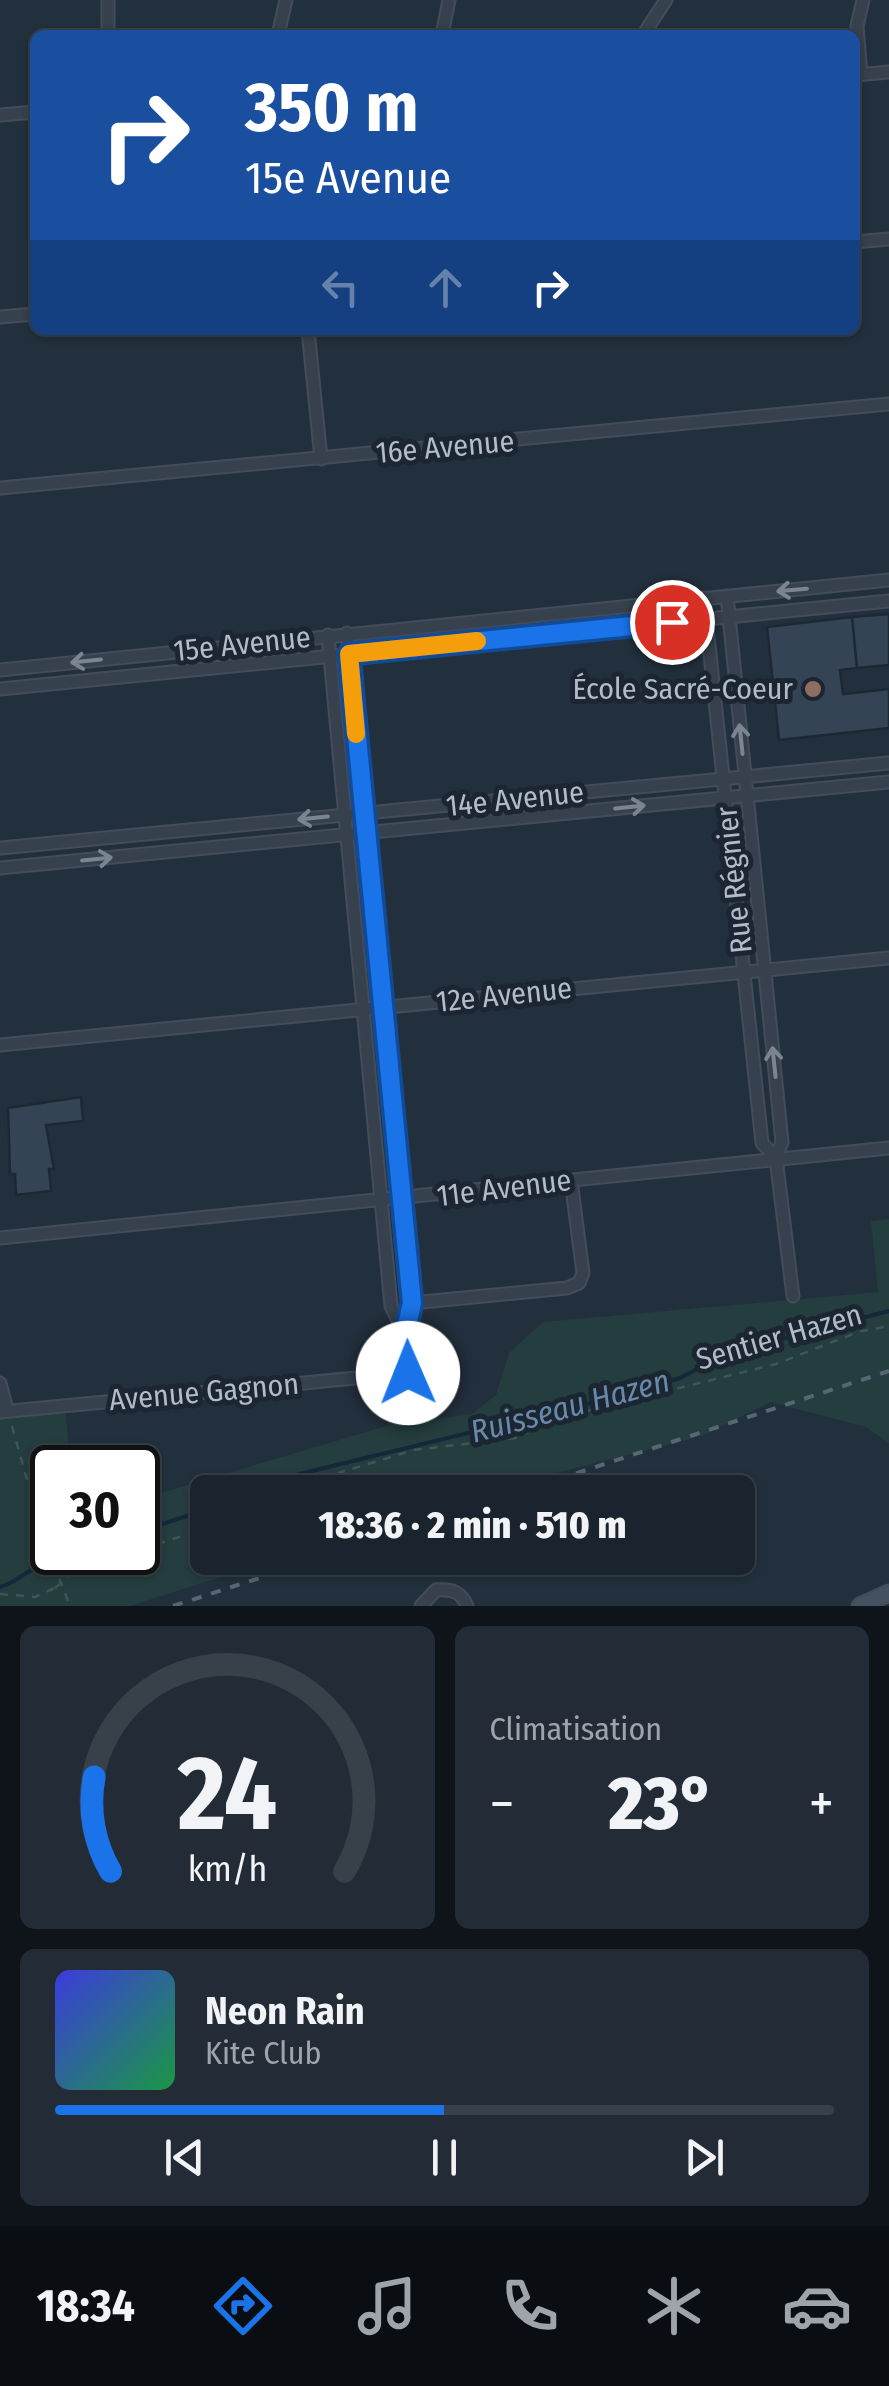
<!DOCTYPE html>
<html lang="fr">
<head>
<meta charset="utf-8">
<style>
  :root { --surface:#1a242e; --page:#232c36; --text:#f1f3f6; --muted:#9fa4aa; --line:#38414a; --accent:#1a73e8 }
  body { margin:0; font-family:"Fira Sans Condensed",sans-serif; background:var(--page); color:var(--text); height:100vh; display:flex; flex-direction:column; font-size:38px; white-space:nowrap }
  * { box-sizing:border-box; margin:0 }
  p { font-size:32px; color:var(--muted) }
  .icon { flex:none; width:55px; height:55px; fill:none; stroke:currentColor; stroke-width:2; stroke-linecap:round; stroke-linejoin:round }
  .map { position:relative; height:1606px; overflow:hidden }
  .side { display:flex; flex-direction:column; gap:20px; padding:20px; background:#0e1419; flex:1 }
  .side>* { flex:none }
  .banner { position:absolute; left:30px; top:30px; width:830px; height:305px; border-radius:15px; box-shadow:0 2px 8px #0004,0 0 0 2px var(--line); background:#1a4fa0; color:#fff; overflow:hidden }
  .speed { position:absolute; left:30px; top:1445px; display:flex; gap:20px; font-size:50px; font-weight:700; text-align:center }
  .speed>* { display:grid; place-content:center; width:130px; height:130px; border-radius:50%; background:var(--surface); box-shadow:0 2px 8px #0004,0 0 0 2px var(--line); line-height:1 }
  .speed .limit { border:5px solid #111; border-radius:15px; background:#fff; color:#111 }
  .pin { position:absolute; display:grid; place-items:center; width:85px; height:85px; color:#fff; margin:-42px; border:5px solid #fff; border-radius:50%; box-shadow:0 2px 10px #0007 }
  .me { position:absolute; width:110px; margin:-55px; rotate:359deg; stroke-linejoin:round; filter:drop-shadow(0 0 8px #0008) }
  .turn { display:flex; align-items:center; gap:35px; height:210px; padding:0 50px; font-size:45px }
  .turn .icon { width:130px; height:130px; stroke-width:2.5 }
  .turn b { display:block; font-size:70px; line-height:85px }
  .lanes { display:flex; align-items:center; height:95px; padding:0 50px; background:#0003; justify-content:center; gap:50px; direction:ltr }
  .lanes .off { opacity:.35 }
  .big { font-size:75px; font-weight:800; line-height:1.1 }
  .side .widget { flex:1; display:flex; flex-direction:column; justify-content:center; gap:15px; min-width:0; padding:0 35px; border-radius:15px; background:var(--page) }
  .side .dial { align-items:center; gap:0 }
  .dial svg { height:260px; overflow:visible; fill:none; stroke:var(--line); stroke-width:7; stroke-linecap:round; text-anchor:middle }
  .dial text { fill:var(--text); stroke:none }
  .song { display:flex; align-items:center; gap:30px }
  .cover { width:120px; height:120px; border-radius:15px; background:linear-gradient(135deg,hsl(240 70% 55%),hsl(140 70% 35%)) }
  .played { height:10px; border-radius:5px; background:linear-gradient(90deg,var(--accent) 50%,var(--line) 50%) }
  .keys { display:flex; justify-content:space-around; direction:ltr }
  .heat { display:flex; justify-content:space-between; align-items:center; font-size:55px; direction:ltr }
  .side .tiles { flex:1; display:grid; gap:20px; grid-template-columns:1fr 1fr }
  .widget:last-child { grid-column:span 2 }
  .trip { position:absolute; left:190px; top:1475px; width:565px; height:100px; border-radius:15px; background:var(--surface); box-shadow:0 2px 8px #0004,0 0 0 2px var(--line); font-weight:800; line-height:100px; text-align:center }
  .dock { display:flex; height:160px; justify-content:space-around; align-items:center; background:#0a0e12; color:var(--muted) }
  .dock .icon { width:70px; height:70px }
  .dock .current { color:var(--accent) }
  .dock b { font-size:45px; color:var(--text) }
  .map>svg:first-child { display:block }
  .green { fill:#243d3e }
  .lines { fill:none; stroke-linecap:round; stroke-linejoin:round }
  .stream { stroke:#15273b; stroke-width:4 }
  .building { fill:#344454; stroke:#1d2834; stroke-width:2.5 }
  .street-casing { stroke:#424d59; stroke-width:15 }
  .secondary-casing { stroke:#424d59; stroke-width:19 }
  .path { stroke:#3d5656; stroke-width:2.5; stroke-dasharray:8 8; stroke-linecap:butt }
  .street { stroke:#36414d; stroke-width:11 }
  .secondary { stroke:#445160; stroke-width:15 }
  .rail { stroke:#586674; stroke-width:4; stroke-dasharray:10 10; stroke-linecap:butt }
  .path-bridge { stroke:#3d5656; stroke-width:2.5; stroke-dasharray:8 8; stroke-linecap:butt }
  .oneway { stroke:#7a8591 }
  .route-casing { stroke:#114b97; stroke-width:25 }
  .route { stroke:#1a73e8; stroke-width:18 }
  .slow { stroke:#f59e0b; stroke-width:18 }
  .education-dot { fill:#8d6e63; stroke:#1b2632; stroke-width:4 }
  .labels { text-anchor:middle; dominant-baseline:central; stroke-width:10; stroke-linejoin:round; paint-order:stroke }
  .street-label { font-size:30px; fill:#b2bcc9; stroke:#1b2632 }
  .poi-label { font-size:30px; fill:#b2bcc9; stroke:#1b2632; text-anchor:end }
  .water-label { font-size:32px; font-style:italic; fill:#6989a9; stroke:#1b2632 }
</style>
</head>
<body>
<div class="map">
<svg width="889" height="1606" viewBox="0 0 889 1606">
  <rect width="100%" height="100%" fill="#22303d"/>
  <path class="green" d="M889,1219V1443L866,1427L770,1402L702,1436L483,1492H208V1558H281L130,1606H0V1412L65,1407L71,1467L52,1468V1552H138V1495H154L393,1424L472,1414L496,1395L509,1353L543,1322L878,1292L871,1221Z"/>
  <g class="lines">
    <path class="stream" d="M249,1492L267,1482L620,1396L680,1378L728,1353L889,1311
      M138,1532L208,1509
      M0,1587C17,1583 27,1569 43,1565C61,1561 72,1563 89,1552"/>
  </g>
  <path class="building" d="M889,614V665L857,668L852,617Z
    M852,617L857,668L840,670L843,694L889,689V728L779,740L767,627Z
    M81,1097L83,1121L46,1125L54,1169H49L51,1191L16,1195L15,1174H10L8,1108Z"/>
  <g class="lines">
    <defs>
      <path id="street" d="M108,35V0
        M278,35L286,0
        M442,35L449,0
        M643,35L666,0
        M855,75L889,72
        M861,75L857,26L863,0
        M0,115L35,112
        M855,242L889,239
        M0,317L35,314
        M308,330L321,459
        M0,488L889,404
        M727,596L782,1142L776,1158L793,1296
        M704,598L762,1143L776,1158
        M347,633L412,1303L405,1335
        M328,635L391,1306L405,1335L412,1412
        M0,670L889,580
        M0,689L889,601
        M0,848L889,763
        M0,868L889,782
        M0,1045L889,958
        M0,1238L889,1148
        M412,1303L567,1288L579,1283L583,1273L571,1180
        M0,1383L7,1410
        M0,1412L408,1373
        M421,1606L436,1590C451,1589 461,1591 467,1606"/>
      <path id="secondary" d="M860,1606L889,1593"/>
    </defs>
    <use href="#street" class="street-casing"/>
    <use href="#secondary" class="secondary-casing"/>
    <path class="path" d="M12,1426L43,1537L70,1606
      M276,1492L414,1450L515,1438L566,1416L776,1364L858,1332L889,1326
      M68,1577L80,1568L208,1528
      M0,1594L35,1597L55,1588"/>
    <use href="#street" class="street"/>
    <use href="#secondary" class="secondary"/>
    <path class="rail" d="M519,1492L889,1371
      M173,1606L321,1558"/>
    <path class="path-bridge" d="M55,1588L68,1577"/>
  </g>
  <defs><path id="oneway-shaft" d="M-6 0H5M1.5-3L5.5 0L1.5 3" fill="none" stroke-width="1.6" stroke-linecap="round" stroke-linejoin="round" transform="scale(2.5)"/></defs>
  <g class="oneway">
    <use href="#oneway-shaft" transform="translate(792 590) rotate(175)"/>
    <use href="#oneway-shaft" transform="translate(86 661) rotate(174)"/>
    <use href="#oneway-shaft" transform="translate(741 739) rotate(-96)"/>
    <use href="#oneway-shaft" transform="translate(630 807) rotate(-6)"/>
    <use href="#oneway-shaft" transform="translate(313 818) rotate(174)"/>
    <use href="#oneway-shaft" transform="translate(97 859) rotate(-6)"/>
    <use href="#oneway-shaft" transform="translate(774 1062) rotate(-96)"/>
  </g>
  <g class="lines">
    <defs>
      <path id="route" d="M408,1373L405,1334L412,1303L349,654L672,622"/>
    </defs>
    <use href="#route" class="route-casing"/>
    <use href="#route" class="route"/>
    <path class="slow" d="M356,734L349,654L477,641"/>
  </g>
  <circle class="education-dot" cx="813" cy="689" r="10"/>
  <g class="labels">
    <g class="street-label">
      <text transform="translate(445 447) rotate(-5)">16e Avenue</text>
      <text transform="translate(242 644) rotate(-6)">15e Avenue</text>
      <text transform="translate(515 799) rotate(-6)">14e Avenue</text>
      <text transform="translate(734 880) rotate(-96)">Rue Régnier</text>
      <text transform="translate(504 995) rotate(-6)">12e Avenue</text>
      <text transform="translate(504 1188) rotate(-7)">11e Avenue</text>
      <text transform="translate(779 1337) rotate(-16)">Sentier Hazen</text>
      <text transform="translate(204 1392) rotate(-5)">Avenue Gagnon</text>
    </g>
    <g class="poi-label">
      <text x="793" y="689">École Sacré-Coeur</text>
    </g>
    <g class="water-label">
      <text transform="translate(570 1406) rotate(-15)">Ruisseau Hazen</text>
    </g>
  </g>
</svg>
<div class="speed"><div class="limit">30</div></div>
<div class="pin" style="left:672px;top:622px;background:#d93025"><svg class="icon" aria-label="arrive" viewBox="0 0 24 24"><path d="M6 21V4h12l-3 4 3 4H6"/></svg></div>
<svg class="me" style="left:408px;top:1373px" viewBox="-20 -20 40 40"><circle r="19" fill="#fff"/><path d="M0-13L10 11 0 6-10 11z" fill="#1a73e8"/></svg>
<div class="trip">18:36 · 2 min · 510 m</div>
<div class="banner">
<div class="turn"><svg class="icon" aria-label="right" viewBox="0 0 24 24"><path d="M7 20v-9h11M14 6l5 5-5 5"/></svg><div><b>350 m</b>15e Avenue</div></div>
<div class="lanes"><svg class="icon off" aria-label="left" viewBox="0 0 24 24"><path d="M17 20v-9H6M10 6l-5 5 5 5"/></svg><svg class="icon off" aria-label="ahead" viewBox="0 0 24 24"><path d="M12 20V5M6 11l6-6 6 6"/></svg><svg class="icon" aria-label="right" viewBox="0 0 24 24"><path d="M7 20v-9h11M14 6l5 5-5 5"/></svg></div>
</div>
</div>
<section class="side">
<div class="tiles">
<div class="widget dial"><svg viewBox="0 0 100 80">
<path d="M14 69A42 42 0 1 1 86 69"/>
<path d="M14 69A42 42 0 0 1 9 40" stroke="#1a73e8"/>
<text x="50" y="56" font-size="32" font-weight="700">24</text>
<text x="50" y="72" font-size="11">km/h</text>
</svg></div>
<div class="widget"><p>Climatisation</p>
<div class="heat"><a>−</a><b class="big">23°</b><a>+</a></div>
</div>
<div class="widget">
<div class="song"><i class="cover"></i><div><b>Neon Rain</b><p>Kite Club</p></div></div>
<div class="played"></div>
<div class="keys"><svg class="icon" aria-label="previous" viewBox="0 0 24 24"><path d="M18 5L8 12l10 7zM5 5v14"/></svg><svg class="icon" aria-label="pause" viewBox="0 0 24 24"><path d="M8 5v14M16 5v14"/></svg><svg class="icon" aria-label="next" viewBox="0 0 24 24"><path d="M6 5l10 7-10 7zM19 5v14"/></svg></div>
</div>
</div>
</section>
<nav class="dock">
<b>18:34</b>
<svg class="icon current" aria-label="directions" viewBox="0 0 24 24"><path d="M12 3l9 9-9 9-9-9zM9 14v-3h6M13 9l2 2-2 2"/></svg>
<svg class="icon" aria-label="music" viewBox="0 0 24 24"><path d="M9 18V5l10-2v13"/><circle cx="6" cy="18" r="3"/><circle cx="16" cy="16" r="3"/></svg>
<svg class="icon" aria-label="phone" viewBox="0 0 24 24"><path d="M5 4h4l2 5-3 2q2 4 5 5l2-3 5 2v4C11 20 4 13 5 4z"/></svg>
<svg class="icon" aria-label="climate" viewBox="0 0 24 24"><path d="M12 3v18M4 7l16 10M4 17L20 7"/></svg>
<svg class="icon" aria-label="car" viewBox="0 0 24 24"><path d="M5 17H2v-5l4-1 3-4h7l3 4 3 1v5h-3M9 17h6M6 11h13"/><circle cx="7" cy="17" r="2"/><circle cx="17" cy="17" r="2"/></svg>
</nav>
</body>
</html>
